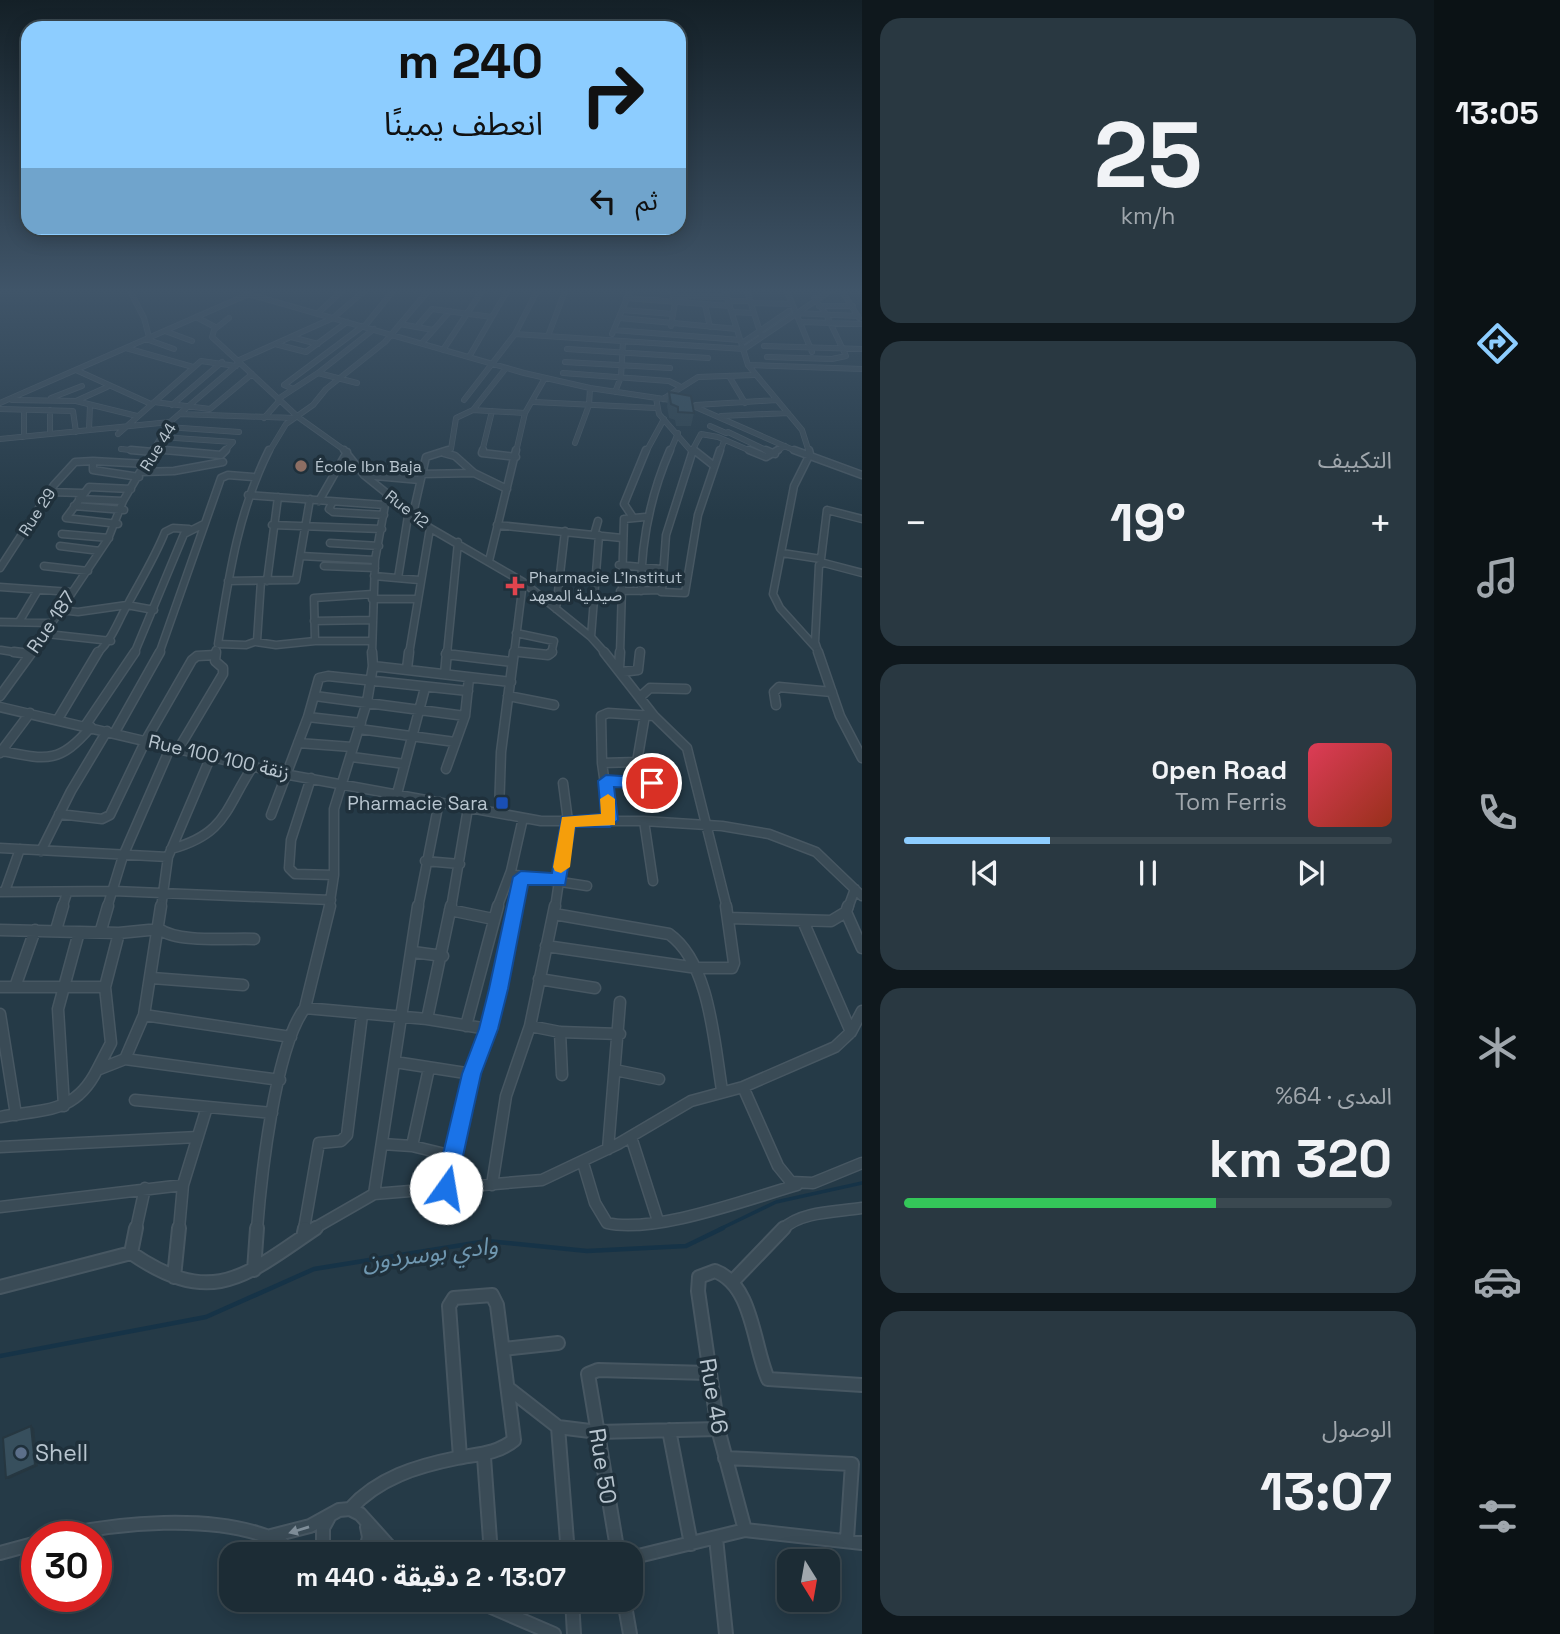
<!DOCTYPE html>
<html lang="ar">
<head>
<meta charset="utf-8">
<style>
  :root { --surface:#1c2c35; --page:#293841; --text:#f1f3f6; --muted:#a0a7ad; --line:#3a4850; --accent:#8dcdff }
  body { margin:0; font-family:"Space Grotesk","Noto Sans Arabic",sans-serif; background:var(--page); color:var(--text); direction:rtl; height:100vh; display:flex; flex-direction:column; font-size:26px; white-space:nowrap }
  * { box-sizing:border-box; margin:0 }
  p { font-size:23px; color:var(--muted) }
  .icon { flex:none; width:38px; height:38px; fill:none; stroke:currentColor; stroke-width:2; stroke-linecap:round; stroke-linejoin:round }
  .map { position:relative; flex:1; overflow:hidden; direction:ltr }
  .sheet { display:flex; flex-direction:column; gap:18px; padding:18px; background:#0f181d; width:572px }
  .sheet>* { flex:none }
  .guide { position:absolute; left:21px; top:21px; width:665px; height:214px; border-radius:21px; box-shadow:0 4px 18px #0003,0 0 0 2px var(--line); direction:rtl; background:#8dcdff; color:#111; overflow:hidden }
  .needle { width:46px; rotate:169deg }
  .controls { position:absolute; left:777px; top:1549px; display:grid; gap:14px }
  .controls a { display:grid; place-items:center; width:63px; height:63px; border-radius:14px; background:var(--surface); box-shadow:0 4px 18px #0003,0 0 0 2px var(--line); font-size:35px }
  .speed { position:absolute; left:21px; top:1521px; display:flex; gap:14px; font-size:35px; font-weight:700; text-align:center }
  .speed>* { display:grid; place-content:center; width:91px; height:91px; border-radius:50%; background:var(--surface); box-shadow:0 4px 18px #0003,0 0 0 2px var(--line); line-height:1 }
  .speed .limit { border:10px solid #d22; background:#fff; color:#111 }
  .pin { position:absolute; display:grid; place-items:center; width:60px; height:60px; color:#fff; margin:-30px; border:4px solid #fff; border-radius:50%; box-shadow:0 2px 7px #0007 }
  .me { position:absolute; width:77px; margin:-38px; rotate:13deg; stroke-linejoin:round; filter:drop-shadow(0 0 5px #0008) }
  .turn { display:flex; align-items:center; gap:24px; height:147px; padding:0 28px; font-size:32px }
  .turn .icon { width:91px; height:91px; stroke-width:2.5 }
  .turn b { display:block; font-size:49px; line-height:60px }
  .then { display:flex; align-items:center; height:66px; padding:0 28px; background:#0003; gap:14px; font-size:26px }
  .big { font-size:52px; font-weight:700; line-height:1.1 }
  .sheet .tile { flex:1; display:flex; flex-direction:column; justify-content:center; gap:10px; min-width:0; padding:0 24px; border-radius:21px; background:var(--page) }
  .sheet .dial { align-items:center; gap:0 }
  .dial b { font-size:91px; line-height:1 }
  .song { display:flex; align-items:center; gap:21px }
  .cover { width:84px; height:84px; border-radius:10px; background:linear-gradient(135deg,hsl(350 70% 55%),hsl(10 70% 35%)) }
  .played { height:7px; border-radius:4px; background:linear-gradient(90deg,var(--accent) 30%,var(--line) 30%) }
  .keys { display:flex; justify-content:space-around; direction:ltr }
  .heat { display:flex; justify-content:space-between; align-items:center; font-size:38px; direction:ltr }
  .charge { height:10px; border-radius:5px; background:linear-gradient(90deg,#34c759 64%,var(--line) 0) }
  .trip { position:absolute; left:219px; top:1542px; width:424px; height:70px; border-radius:21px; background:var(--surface); box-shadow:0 4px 18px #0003,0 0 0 2px var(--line); font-weight:700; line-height:70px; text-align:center; direction:rtl }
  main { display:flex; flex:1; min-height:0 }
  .tabs { display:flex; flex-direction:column; width:126px; justify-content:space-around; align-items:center; background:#0b1215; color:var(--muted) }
  .tabs .icon { width:49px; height:49px }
  .tabs .active { color:var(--accent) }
  .tabs b { font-size:32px; color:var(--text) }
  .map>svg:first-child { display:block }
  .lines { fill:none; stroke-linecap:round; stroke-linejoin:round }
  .stream-far1 { stroke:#163347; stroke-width:3.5 }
  .stream { stroke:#163347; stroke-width:4.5 }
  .minor-far4-casing { stroke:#475762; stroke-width:6 }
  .minor-far3-casing { stroke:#475762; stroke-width:9 }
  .minor-far2-casing { stroke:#475762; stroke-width:11 }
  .minor-far1-casing { stroke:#475762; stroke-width:13 }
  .minor-casing { stroke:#475762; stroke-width:16 }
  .minor-far4 { stroke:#3a4b56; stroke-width:4.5 }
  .minor-far3 { stroke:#3a4b56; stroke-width:6 }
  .minor-far2 { stroke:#3a4b56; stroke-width:8 }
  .minor-far1 { stroke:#3a4b56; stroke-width:10 }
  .minor { stroke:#3a4b56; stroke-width:12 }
  .wall { fill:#2f4450 }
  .shaded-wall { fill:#263741 }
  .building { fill:#374f5d; stroke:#263741; stroke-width:2 }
  .oneway { fill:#7f8e99 }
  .route { fill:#1a73e8; stroke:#114b97; stroke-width:2 }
  .slow { fill:#f59e0b }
  .education-dot { fill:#8d6e63; stroke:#1f303b; stroke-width:2.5 }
  .health-dot { fill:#e0444e; stroke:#1f303b; stroke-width:2.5 }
  .transit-dot { fill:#1a4fb4; stroke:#1f303b; stroke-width:2.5 }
  .service-dot { fill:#5c6f8a; stroke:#1f303b; stroke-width:2.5 }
  .labels { text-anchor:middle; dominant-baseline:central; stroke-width:7; stroke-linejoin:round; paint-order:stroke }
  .far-street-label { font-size:16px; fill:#b8c5cf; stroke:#1f303b }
  .far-poi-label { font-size:16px; fill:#b8c5cf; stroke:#1f303b; text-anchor:start }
  .street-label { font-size:19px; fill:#b8c5cf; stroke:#1f303b }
  .poi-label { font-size:19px; fill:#b8c5cf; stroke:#1f303b; text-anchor:end }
  .near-street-label { font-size:23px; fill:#b8c5cf; stroke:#1f303b }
  .near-poi-label { font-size:23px; fill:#b8c5cf; stroke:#1f303b; text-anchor:start }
  .near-water-label { font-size:24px; font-style:italic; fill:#6f97b0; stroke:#1f303b }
</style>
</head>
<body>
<main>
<nav class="tabs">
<b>13:05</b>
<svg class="icon active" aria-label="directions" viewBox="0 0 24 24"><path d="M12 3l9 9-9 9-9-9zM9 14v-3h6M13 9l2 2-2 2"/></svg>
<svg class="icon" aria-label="music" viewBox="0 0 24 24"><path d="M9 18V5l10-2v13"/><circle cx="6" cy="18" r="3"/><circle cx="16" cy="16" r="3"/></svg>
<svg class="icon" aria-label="phone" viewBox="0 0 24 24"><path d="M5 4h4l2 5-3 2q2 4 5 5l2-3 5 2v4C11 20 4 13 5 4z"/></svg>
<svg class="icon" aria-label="climate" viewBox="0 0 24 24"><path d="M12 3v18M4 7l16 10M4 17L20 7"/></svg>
<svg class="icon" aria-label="car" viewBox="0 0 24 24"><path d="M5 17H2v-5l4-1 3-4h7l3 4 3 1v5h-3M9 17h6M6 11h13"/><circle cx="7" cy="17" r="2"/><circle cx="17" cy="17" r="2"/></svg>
<svg class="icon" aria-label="filters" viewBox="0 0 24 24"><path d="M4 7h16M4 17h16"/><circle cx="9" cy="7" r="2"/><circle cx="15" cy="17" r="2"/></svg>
</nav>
<section class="sheet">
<div class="tile dial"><b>25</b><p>km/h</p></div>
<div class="tile"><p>التكييف</p>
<div class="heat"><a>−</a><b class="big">19°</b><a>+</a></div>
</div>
<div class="tile">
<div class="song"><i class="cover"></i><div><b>Open Road</b><p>Tom Ferris</p></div></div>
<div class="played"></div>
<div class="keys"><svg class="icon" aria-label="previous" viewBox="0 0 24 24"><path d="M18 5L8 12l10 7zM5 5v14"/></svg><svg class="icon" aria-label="pause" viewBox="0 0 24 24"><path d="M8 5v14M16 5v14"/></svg><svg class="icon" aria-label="next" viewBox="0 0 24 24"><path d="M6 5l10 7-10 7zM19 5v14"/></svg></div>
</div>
<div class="tile"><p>المدى · 64%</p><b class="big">320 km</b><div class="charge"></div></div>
<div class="tile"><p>الوصول</p><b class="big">13:07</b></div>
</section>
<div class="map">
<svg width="862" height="1634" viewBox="0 0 862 1634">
  <rect width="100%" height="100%" fill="#253a47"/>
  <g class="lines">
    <path class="stream-far1" d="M720,1229L776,1202L862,1183"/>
    <path class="stream" d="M0,1356L206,1317L314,1269L487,1241L587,1251L686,1246L723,1228"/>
    <defs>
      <path id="minor-far4" d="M130,291L144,318L149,337
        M725,291L748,365L802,430L809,452
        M747,291L761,335
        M787,291L812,352
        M842,291L859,318
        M248,294L524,373L590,388L684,402L798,452
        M673,296L727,297
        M626,298L730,306
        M728,301H751
        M751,303L792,304
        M705,305L710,327
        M819,306H853
        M622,310L673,314
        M732,312L753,313
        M795,313L858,316
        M317,314L342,291
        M196,317L215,327L212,337L298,417L347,452
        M620,318L737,329
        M802,322L861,324
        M400,324L433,330
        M419,324L432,309L492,317
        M671,326L675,303L673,291
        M364,327L393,291
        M215,329L229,318
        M614,330L740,340
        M165,331L192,341
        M515,334L744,349L830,291
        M612,334L630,291
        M548,336L565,291
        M291,337L318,344
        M146,339L174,349
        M422,343L450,311
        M742,343L789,311
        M275,344L306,352L347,322
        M764,346L862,349
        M126,348L193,367
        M567,349L708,358
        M443,350L482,291
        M469,357L507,291
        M767,357L832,359L846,356L826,314L814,298
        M237,361L333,318L364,291
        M565,362L670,368
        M748,365L862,369
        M76,370L151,404
        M318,373L357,383
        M563,373L669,381L679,386
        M729,376L745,403
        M293,389L284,385L363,326
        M615,392L621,377L623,341
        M51,398L82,386
        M656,398L659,414L692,452
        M278,399L318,373L374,329
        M663,399L698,377L754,375
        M12,400L76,401L137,416
        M464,400L515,334L537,291
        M76,401L107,387
        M154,402L210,409L252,374
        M534,402L656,408
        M0,403L251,293
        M172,405L222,362
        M696,405L776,400
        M0,409L73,411L76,432
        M24,410V437
        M50,410V434
        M473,410L506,368
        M180,414L294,418
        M721,416L788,413
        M264,418L280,400
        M710,426L726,433
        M167,427L239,432
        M89,430L90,405
        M728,432L770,452
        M118,434L201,361L236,366
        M161,437L233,442L224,452
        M0,439L170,422
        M575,443L589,405L590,388
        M121,449L150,452
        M154,449L184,452
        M152,452L170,422L239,363
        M269,452L286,424L313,405L326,389L385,342L428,291
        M443,452L451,449L456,418L473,410L525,413
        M482,452L492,411
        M516,452L525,413L545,378
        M646,452L664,419
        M670,452L678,433
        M696,452L693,449L701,434L718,437L753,452
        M720,452L724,441
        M775,452L785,446"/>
      <path id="minor-far3" d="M131,450L153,452
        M164,450L221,455L226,450
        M344,450L364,475L430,528L523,582L591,637L606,654
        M483,450L482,453L516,457
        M694,450L713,465
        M749,450L766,457L778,450
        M766,450L775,454
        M794,450L862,475
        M809,450L810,454L794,486L773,594L780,608L817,649
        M444,453L455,456L474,473
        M93,461L146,464
        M142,472L174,471L223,462
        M422,474L474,473L507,489
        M364,475L420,480
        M49,492L82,493
        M248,495L385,505
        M79,499L123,501
        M319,501L347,452
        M332,503L329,509L333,512L384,515
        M74,506L124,510
        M413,514L426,457L448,450
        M632,516L624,504L646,450
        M118,524L66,518L89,487L131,489
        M272,525L382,529
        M497,525L622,538
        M62,534L109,538
        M594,535L598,521
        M330,543L379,546
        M60,546L100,551
        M782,553L821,559L827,510L862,519
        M301,556L375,560
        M489,561L516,450
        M619,565L661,569
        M44,566L88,571
        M324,566L375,568
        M0,568L54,485L75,462L93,461V470L139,477
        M374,576L419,580
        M398,578L409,510
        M228,581L296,580L310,499
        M261,581L257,641L246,645L218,644C229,575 238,512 269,450
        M267,581L278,497
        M0,587L71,592
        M620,591L662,590L666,535L693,450
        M641,591C641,541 650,496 670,450
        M661,592L685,593L698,515L720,450
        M372,599H417
        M556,609L565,531
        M60,610L78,612L127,605L154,610
        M314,621L372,620
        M0,622L52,623
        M19,622L38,590
        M516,633L554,641L551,654
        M47,634L111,641
        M591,637L599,535
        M315,641H371
        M256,642L276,645L315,641L314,598L373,594
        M1,650L26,654
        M514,651L535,654
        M31,654L108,539L123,501L153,450
        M97,654C115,635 116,624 129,602C142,578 155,557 165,532L173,528L189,529
        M134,654L184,534L204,524
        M159,654L221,478L228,475L253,477
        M216,654V650
        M372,654L375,560L387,494
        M409,654L430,528
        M447,654L458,542
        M514,654L523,582
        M620,654L624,519L645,517
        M819,654L815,642L819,565L824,563L862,573"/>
      <path id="minor-far2" d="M14,652L30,654
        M520,652L548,655L552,652
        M604,652L654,716L687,748L727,908
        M818,652L840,716L862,758
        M446,654L512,662
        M373,666L511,682
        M619,668L620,652
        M407,669L409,652
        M621,672L638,670L640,652
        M445,674L447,652
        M0,696L32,652
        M315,696L465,716
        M508,696L554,705
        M640,697L650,688L686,689
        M776,705L774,692L779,687L832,692
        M0,707L284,774L541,821H644L722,826L769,834L816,852L862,896
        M308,717L361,723
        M58,719L98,652
        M85,726L135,652
        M359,729L455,742
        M115,732L160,652
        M298,743L352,747
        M179,748L223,674V668L215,661L216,652
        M2,751C47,760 59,764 91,727
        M0,753L30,713
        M352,757L405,764
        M602,763L637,762L645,715
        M446,769L465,716L469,678
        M311,778L291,840L289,868L295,874L334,875
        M606,781L652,783
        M397,794L425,688
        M499,813L501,752L514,652
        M59,814L102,819L110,815L146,740L192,660L197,656L215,655
        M271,815L308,717L319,678L328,676L468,691
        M610,820L602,763L601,716L608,713L654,716
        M644,821L653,881
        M0,848L168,857
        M171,849C226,834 225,809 253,766
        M41,851L71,791L107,731
        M425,861L460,864
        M516,875L587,886
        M5,891L20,849
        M0,892L114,891L331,900
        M62,908L67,893
        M107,908L123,856L171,746
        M161,908L168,857L211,756
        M329,908L334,875V809L367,702L373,666L372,652
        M418,908L439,802
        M451,908L468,808
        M497,908L511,871L523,818
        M515,908L521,877
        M555,908L568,821L563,783
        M848,908L855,889"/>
      <path id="minor-far1" d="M450,910L493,919
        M846,912L862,948
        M554,914L669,934C710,963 714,1043 722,1090
        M729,918L831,921L846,912L848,906
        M803,921L851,1032
        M0,930L119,933L159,929C178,943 229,938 254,939
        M56,930L63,906
        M101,930L108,906
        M546,946L697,968H732L734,963L726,906
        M413,952L443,956
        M152,978L243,985
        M539,979L595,988
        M0,987H105
        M15,987L35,930
        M305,1008L427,1019L488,1029
        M0,1014L16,1115
        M144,1015L291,1037
        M427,1019L451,906
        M466,1026L498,906
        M530,1026L560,1032L620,1034
        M560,1032L562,1075
        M125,1059L280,1080
        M395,1062L472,1074
        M97,1070L111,1043L105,987L119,933
        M615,1070L659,1079
        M743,1087L778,1166L791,1182L813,1183L862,1163
        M135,1100L272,1113
        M64,1106L58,1009L79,932
        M0,1117C44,1109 75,1114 97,1070L125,1059L144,1015L161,906
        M631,1137L658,1221
        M382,1144L412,1146L453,1156
        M412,1146L429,1068
        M0,1147L198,1137
        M608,1149L620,1002
        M583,1163L595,1203L607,1223C655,1234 748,1199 797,1185
        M492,1185L506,1096L530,1026L555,906
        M446,1187C468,1093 496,1001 515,906
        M374,1194L418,906
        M0,1207L183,1185
        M136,1229L145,1188
        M179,1229L183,1185L207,1107
        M257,1229C261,1178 275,1047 305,1008L330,906
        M304,1229L319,1143L341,1141L347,1135L362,1015
        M313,1229L374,1194L542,1180L618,1144L691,1101L743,1087L835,1047L851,1032L862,1011
        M783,1229C801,1211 838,1212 862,1208"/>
      <path id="minor" d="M303,1237L305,1228
        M131,1253C213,1309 245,1276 316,1228
        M131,1253L136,1228
        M254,1270L257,1228
        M174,1277L179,1228
        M733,1281L784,1228
        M0,1287L131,1253
        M503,1349L558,1343
        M508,1388L558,1427L598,1432L718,1429
        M558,1427L568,1554
        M669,1430L691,1544
        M484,1457L491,1554
        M725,1458L852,1464L847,1539
        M350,1509C378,1478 417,1466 457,1458C478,1454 497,1454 514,1440L497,1305L492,1295L454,1298L449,1306L460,1457
        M745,1530L718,1429L698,1291L699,1277L715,1271C753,1285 753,1345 768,1379L862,1385
        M61,1536C120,1522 208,1515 266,1536C278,1540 289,1548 300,1554
        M267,1537L310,1526L339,1510L350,1509L360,1514L396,1554
        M716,1538L726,1634
        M0,1553L37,1543
        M323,1554V1528L329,1517
        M365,1554L369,1537L367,1527
        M618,1554L588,1374L598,1370L708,1373
        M630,1558L745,1530L862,1543
        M475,1600L554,1634
        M572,1600L574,1634
        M624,1600L630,1634"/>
    </defs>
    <use href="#minor-far4" class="minor-far4-casing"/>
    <use href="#minor-far3" class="minor-far3-casing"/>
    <use href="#minor-far2" class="minor-far2-casing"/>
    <use href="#minor-far1" class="minor-far1-casing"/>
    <use href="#minor" class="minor-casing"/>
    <use href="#minor-far4" class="minor-far4"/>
    <use href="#minor-far3" class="minor-far3"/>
    <use href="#minor-far2" class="minor-far2"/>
    <use href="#minor-far1" class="minor-far1"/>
    <use href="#minor" class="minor"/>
  </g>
  <path class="wall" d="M669,392L694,413L691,426H676L675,420L669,418L667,406Z"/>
  <path class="shaded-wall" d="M31,1426L34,1428L38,1466L9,1479L6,1478Z"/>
  <path class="building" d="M669,392L691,396L694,413L678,412V407L671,404Z
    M31,1426L35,1465L6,1478L3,1438Z"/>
  <defs><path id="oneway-solid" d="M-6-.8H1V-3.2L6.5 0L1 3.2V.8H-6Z" transform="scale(1.75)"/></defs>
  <use class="oneway" href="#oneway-solid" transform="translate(299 1530) rotate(163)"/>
  <linearGradient id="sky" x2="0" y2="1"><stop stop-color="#142027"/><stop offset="0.56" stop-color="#405569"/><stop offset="1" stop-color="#405569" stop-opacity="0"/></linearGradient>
  <rect width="862" height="520" fill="url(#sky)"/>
  <path class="route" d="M606,775L652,778L660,783L652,789L614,787L618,820L610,827H575L565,885H528L508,989L498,1029L481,1074L456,1188L453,1195L446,1198L438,1195L435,1188L462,1074L479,1029L489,989L513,877L521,871L552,873L562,817L601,814L598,781Z"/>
  <path class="slow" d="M608,794L615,799V825L575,827L570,867L561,873L555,871L553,867L562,817L601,814L600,799Z"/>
  <circle class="education-dot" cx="301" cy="466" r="7"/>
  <path class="health-dot" d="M511.5 575.5h7v7h7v7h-7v7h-7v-7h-7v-7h7z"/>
  <rect class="transit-dot" x="495" y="796" width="14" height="14" rx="3.5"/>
  <circle class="service-dot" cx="21" cy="1453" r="7"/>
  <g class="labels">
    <g class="far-street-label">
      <text transform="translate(158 447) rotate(-58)">Rue 44</text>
      <text transform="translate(407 509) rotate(38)">Rue 12</text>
      <text transform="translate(37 512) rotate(-57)">Rue 29</text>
    </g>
    <g class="far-poi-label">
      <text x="315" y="466">École Ibn Baja</text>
      <text x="529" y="577">Pharmacie L'Institut<tspan x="529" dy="18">صيدلية المعهد</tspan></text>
    </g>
    <g class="street-label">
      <text transform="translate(51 622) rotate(-56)">Rue 187</text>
      <text transform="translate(219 757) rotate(13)">Rue 100 زنقة 100</text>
    </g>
    <g class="poi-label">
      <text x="488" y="803">Pharmacie Sara</text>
    </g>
    <g class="near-street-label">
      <text transform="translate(714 1396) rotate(80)">Rue 46</text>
      <text transform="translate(603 1466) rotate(81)">Rue 50</text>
    </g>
    <g class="near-poi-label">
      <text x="35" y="1453">Shell</text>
    </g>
    <g class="near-water-label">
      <text transform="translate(430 1253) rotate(-7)">وادي بوسردون</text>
    </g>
  </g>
</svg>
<div class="controls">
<a><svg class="needle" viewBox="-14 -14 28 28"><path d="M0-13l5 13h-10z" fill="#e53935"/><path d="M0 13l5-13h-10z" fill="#a0a7ad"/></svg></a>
</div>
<div class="speed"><div class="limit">30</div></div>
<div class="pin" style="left:652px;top:783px;background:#d93025"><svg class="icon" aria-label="arrive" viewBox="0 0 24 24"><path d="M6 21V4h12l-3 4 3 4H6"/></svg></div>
<svg class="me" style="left:446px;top:1188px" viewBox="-20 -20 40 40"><circle r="19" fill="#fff"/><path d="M0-13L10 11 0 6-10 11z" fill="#1a73e8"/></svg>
<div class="trip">13:07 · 2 دقيقة · 440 m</div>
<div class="guide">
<div class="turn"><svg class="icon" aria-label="right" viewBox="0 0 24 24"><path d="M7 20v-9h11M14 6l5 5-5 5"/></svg><div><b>240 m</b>انعطف يمينًا</div></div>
<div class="then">ثم<svg class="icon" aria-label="left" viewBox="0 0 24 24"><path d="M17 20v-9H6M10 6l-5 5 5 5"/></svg></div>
</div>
</div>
</main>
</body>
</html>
